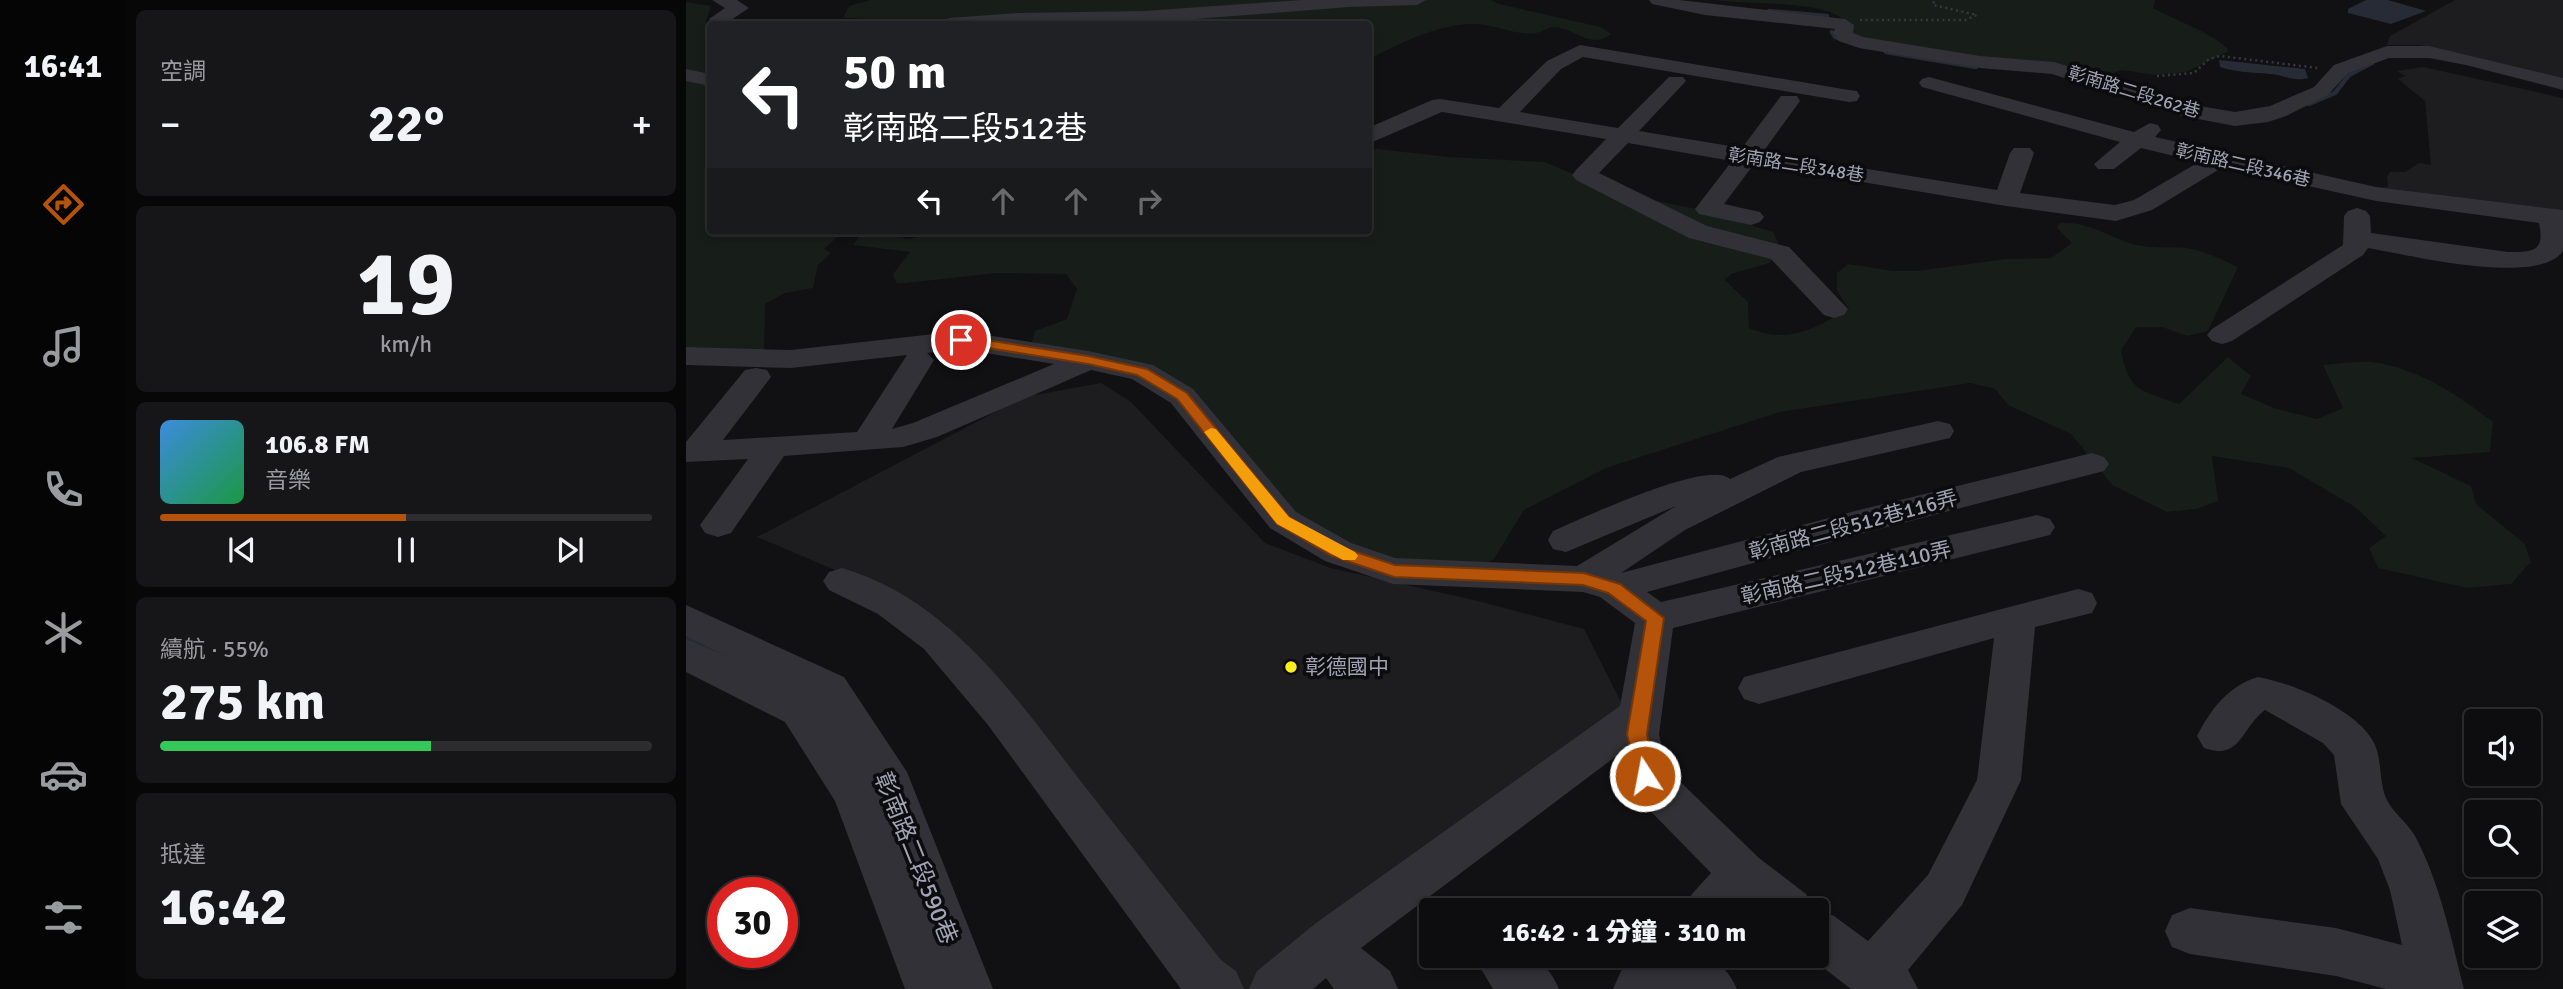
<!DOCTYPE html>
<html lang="zh-TW">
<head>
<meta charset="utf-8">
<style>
  :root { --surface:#0d0c0e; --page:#161517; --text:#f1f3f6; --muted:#9a9b9e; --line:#2d2c2e; --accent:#b45309 }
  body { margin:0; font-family:Signika,"Noto Sans TC",sans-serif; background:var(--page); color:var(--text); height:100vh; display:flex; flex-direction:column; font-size:26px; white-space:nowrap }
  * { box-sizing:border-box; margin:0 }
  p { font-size:23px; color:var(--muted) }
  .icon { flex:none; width:38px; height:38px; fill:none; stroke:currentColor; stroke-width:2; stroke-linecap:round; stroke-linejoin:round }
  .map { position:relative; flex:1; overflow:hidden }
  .sheet { display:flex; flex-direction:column; gap:10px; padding:10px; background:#070708; width:560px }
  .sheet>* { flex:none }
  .top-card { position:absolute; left:21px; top:21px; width:665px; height:214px; border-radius:7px; box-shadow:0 4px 10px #0003,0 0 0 2px var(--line); background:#202124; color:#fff; overflow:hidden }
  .buttons { position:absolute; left:1778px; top:709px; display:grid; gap:14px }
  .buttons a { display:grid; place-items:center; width:77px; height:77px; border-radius:7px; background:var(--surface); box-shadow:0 4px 10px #0003,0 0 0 2px var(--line); font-size:35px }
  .speed { position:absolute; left:21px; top:877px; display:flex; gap:14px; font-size:35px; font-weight:700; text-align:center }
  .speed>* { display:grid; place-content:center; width:91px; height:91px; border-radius:50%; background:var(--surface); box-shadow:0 4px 10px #0003,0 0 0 2px var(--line); line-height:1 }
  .speed .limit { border:10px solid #d22; background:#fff; color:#111 }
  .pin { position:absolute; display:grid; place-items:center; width:60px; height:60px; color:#fff; margin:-30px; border:4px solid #fff; border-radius:50%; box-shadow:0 2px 7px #0007 }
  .me { position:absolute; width:77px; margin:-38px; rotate:349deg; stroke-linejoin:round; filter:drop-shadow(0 0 5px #0008) }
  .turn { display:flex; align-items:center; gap:24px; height:147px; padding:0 21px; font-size:32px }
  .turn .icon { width:91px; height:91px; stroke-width:2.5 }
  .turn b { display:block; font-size:49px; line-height:60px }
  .lanes { display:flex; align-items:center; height:66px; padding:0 21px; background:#0003; justify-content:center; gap:35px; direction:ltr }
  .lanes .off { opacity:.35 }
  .big { font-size:52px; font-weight:800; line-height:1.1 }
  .sheet .widget { flex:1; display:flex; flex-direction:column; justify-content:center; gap:10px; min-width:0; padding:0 24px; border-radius:10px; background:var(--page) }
  .sheet .dial { align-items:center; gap:0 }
  .dial b { font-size:91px; line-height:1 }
  .song { display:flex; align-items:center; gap:21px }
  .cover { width:84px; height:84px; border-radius:10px; background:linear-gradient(135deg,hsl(210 70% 55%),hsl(140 70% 35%)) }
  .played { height:7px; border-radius:4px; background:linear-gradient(90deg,var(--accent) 50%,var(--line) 50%) }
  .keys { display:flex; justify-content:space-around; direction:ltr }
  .heat { display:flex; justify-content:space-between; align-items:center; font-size:38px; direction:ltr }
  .charge { height:10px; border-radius:5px; background:linear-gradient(90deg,#34c759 55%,var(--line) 0) }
  .trip { position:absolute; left:733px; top:898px; width:410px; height:70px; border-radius:7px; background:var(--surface); box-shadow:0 4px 10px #0003,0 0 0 2px var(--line); font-weight:800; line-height:70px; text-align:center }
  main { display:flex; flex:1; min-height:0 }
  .dock { display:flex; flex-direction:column; width:126px; justify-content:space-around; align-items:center; background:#050506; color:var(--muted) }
  .dock .icon { width:49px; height:49px }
  .dock .current { color:var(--accent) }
  .dock b { font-size:32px; color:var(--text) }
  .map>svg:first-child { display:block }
  .built { fill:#1d1c1f }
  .green { fill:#171d19 }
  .water { fill:#262b36 }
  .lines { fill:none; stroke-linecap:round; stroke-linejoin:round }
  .stream-far1 { stroke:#262b36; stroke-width:4.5 }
  .stream { stroke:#262b36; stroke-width:10 }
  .path { stroke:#37373e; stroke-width:2.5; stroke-dasharray:2 3.5; stroke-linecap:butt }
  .minor { fill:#323137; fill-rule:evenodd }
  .route { fill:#b45309; stroke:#753606; stroke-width:2 }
  .slow { fill:#f59e0b }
  .poi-dot { fill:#feec1d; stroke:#0c0b0d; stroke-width:2.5 }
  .labels { text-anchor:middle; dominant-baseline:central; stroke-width:7; stroke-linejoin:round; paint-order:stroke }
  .far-street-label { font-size:18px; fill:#a1a2b4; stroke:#0c0b0d }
  .street-label { font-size:21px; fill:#a1a2b4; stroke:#0c0b0d }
  .poi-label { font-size:21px; fill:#a1a2b4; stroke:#0c0b0d; text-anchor:start }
  .near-street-label { font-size:24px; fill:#a1a2b4; stroke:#0c0b0d }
</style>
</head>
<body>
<main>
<nav class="dock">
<b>16:41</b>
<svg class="icon current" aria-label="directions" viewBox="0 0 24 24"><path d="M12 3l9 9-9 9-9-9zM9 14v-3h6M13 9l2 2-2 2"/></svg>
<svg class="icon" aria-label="music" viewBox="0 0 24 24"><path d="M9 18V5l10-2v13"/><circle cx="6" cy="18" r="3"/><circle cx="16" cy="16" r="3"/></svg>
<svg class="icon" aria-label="phone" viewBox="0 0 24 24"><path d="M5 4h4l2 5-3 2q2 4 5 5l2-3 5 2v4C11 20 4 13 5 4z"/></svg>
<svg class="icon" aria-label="climate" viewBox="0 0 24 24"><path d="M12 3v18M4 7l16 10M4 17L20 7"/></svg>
<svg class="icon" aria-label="car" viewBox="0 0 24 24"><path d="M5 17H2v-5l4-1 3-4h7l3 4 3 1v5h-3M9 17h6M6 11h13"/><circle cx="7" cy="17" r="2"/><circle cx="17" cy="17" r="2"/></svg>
<svg class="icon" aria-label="filters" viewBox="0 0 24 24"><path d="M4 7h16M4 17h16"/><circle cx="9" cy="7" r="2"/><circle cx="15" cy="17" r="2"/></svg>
</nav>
<section class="sheet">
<div class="widget"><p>空調</p>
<div class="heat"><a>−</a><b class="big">22°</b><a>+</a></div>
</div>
<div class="widget dial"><b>19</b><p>km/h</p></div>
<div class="widget">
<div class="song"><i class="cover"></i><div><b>106.8 FM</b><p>音樂</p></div></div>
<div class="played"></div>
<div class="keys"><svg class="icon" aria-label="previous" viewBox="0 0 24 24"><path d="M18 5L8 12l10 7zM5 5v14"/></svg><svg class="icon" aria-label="pause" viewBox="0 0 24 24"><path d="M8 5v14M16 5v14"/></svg><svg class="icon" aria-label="next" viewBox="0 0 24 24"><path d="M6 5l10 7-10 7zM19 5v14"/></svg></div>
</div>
<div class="widget"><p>續航 · 55%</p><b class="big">275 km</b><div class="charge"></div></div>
<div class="widget"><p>抵達</p><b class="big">16:42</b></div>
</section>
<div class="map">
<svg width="1877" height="989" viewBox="0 0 1877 989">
  <rect width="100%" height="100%" fill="#111012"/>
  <path class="built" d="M1769,0H1877V80L1734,45H1701L1704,36Z
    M1737,67L1877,98V212L1692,187H1702L1701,177L1704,172H1719L1733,163L1745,165L1739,101L1712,79L1719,76L1711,71Z
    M415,383L445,402L579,543L645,568L792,601L898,629L936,704L887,756L567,989H553L259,624L175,581L71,537L338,397Z"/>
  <path class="green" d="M184,0H635L563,8L238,24H183L184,19L157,18L163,6Z
    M719,0H805L813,4L915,27L925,34C906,50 889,29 870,27C862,26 857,32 850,33C832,36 809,25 791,24C752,23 716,43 683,59L682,24H337Z
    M1028,0H1469L1467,8C1488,20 1531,34 1543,51L1500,72L1469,75L1436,70L1414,78L1363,62L1279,57L1162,37C1160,31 1160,21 1154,17C1128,0 1060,5 1028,0Z
    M0,2L25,6L20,22L24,27V78L0,76Z
    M0,79L24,82V231H158L138,249L145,253L132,265L127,288L99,293L79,304L78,353L0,358Z
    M683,148L763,157L859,162L887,174L910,189L1011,209L1087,232L1092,242L1084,263L1045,274L1039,280L1062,302L1063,328C1104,345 1128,328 1163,309L1151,291V273L1162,264L1207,271H1231L1320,259L1365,258L1386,243L1371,228L1373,223C1401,221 1422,236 1446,244C1465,249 1482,246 1501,248C1519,251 1535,259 1552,267L1522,331L1501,336L1476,327H1450L1435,350C1443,393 1456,390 1493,404L1542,357L1565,376L1555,394L1588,408L1631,419L1657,408L1637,365C1652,364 1670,361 1686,362C1732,368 1771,394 1807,422L1804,452L1726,458L1785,486L1790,504L1839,544L1845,562L1825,584L1782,588L1692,568L1683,548L1700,536L1669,507L1603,468L1526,456L1532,501L1510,509L1481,512L1426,485L1385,434L1322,405L1309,389L1284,383L1094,412L920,468L838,510L808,559L781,573L749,577L601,518L521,408L448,367L343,351L349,331L381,319L391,289L380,274L311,273L211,284L207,274L224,252L167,245L176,232L203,231L220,239L270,231H682Z"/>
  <path class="water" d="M1680,0H1702L1740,11L1705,24L1662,13V9Z
    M1533,60L1619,69L1622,78C1606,82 1598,75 1584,74C1564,72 1553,73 1534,67Z"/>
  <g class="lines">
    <path class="stream-far1" d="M1083,11L1141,16
      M1146,32L1149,37L1160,41
      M1200,52L1290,67
      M1623,104L1649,93L1663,75L1686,63"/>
    <path class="stream" d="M0,637L38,656"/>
    <path class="path" d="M1174,20H1279L1291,15L1247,5L1248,0
      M1471,76L1508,73L1523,59L1534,56L1632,68"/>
    <path class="minor" d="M26,0H51L63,8L45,20L47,24H27L23,19L39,8Z
      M616,0H740L731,5L663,7L458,23L254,24L263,18L332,13L458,11Z
      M963,0H993L1159,19L1168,25L1167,33L1177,37L1294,56L1368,62L1508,105L1549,112L1584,106L1628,87L1648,65L1701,46H1743L1877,78V90L1780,65L1743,58H1703L1662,73L1642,95L1600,116L1582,122L1549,126L1496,116L1366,74L1294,68L1173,48L1153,41L1147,33L1149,29L1019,15L966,4Z
      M894,45L1163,90L1171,91L1174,96L1171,101L1163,102L897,57L875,69L834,112L932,128L983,77H997L1000,81L953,131L1056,148L1095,96H1111L1114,101L1077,152L1311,190L1324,153L1328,148H1344L1348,153L1334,193L1429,205L1448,200L1513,162L1455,148L1428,169H1412L1408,164L1434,142L1236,87L1233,83L1236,79L1243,77L1448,132L1464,123L1472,125L1475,130L1469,137L1690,187L1877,210V251C1852,287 1723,255 1682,248L1677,255L1546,341L1536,344L1526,341L1521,335L1526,329L1657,245L1658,216L1662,211L1671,208L1680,211L1684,216L1685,233L1822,252C1847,252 1859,252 1853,223L1690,201L1537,167L1466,210L1430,221L1320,206L1068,164L1038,204L1074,212L1078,217L1074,222L1065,225L1013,214L1009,209L1046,161L942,143L913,173L1021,226L1103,247L1162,309L1158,315L1148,318L1138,315L1085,259L1003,238L890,180L886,175L890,170L920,139L756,112L682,144V128L746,100L754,99L813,108L861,61Z
      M0,69L24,74V86L0,81Z
      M275,331L402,351L467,365L507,389L610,512L665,543L709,558L891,566L990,506L880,552L867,549L862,540L867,531C895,519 1023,458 1044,479L1092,457L1252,421L1264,424L1268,431L1264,438L1115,472L999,530L935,573L1173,510L1406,453L1418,457L1423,464L1418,471L1174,534L961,592L975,602L1351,515L1364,519L1369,527L1364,535L987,628L973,734L980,768L1073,858L1120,894L1128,910L1130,909L1148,916L1182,941L1242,875L1291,780L1308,638L1073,704L1058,699L1052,688L1058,677L1392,589L1406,593L1411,603L1406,613L1349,627L1335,780L1276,905L1222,970L1232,989H1165L1122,956H1130V910H1066L1059,904L1054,910H998L1006,894L1025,873L943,789L937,776L933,754L675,948L704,971L712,989H648L640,978L627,989H563L571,971L630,923L934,706L949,623L914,597L897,592L707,584L639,561L584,528L485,403L446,379L405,370L251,437L217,447L98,456L45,533L32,537L19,533L14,525L62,459L0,462V442L59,370L70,368L81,370L85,377L37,440L171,432L221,355L105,368L0,365V347L105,350ZM275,349L368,364L227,423L206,429L248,360L241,353Z
      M156,568C266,600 333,702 400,788C445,845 490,903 535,960L550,971L558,989H495L302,725L238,649L192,614L143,590L137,581L143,572Z
      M0,605L158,677L221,772L307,989H219L149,801L99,722L0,672V639L42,657L0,636Z
      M1572,677C1607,683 1674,711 1689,745C1696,761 1693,782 1700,798C1706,812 1721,822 1729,836C1754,883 1765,938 1778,989H1700L1650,976L1504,954L1486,947L1479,931L1486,915L1504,908L1650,928L1716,945L1704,890L1692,859L1655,804L1648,755L1637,743L1579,710C1554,729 1555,761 1518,748L1511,736C1525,709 1542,686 1572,677Z
      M801,956C837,956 857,952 873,989H807L795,969Z
      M950,956C992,956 1031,943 1051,989H927L935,971Z"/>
  </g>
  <path class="route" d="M275,336L402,356L461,369L501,393L603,517L658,548L709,565L898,573L934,584L978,618L961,734L969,776L966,782L959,785L952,782L941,734L960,621L922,593L897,585L708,577L646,556L591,524L491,399L451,375L402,364L270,343L269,340Z"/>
  <path class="slow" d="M525,428L530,429L603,517L669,552L672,556L669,560H657L591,524L518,432Z"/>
  <circle class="poi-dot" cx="605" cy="667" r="7"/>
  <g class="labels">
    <g class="far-street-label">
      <text transform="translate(1448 92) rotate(17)">彰南路二段262巷</text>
      <text transform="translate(1110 165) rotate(9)">彰南路二段348巷</text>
      <text transform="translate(1557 165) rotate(13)">彰南路二段346巷</text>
    </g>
    <g class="street-label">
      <text transform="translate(1167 525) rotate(-15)">彰南路二段512巷116弄</text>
      <text transform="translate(1160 573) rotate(-13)">彰南路二段512巷110弄</text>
    </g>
    <g class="poi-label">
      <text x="619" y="667">彰德國中</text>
    </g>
    <g class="near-street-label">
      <text transform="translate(230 858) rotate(68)">彰南路二段590巷</text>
    </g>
  </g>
</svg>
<div class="buttons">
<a><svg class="icon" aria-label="sound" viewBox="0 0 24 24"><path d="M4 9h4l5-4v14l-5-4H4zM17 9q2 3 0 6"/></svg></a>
<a><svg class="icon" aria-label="search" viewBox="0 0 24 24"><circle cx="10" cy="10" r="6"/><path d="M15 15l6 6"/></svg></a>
<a><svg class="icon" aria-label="layers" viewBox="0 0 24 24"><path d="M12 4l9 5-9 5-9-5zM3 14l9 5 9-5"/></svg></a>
</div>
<div class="speed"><div class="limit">30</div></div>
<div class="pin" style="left:275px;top:340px;background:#d93025"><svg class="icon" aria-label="arrive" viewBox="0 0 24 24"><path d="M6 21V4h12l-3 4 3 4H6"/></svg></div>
<svg class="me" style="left:959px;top:776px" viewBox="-20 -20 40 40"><circle r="17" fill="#b45309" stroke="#fff" stroke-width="3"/><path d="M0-11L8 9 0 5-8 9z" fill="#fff"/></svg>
<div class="trip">16:42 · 1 分鐘 · 310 m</div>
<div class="top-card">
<div class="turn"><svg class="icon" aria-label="left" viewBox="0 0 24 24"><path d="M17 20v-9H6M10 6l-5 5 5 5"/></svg><div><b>50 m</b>彰南路二段512巷</div></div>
<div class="lanes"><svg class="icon" aria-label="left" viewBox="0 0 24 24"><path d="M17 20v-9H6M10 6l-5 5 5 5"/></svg><svg class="icon off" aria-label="ahead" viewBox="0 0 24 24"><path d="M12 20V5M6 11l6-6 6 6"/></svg><svg class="icon off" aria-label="ahead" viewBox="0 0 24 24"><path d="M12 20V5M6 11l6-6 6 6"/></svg><svg class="icon off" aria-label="right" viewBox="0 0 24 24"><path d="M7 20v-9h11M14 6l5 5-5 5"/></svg></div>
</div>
</div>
</main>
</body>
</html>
